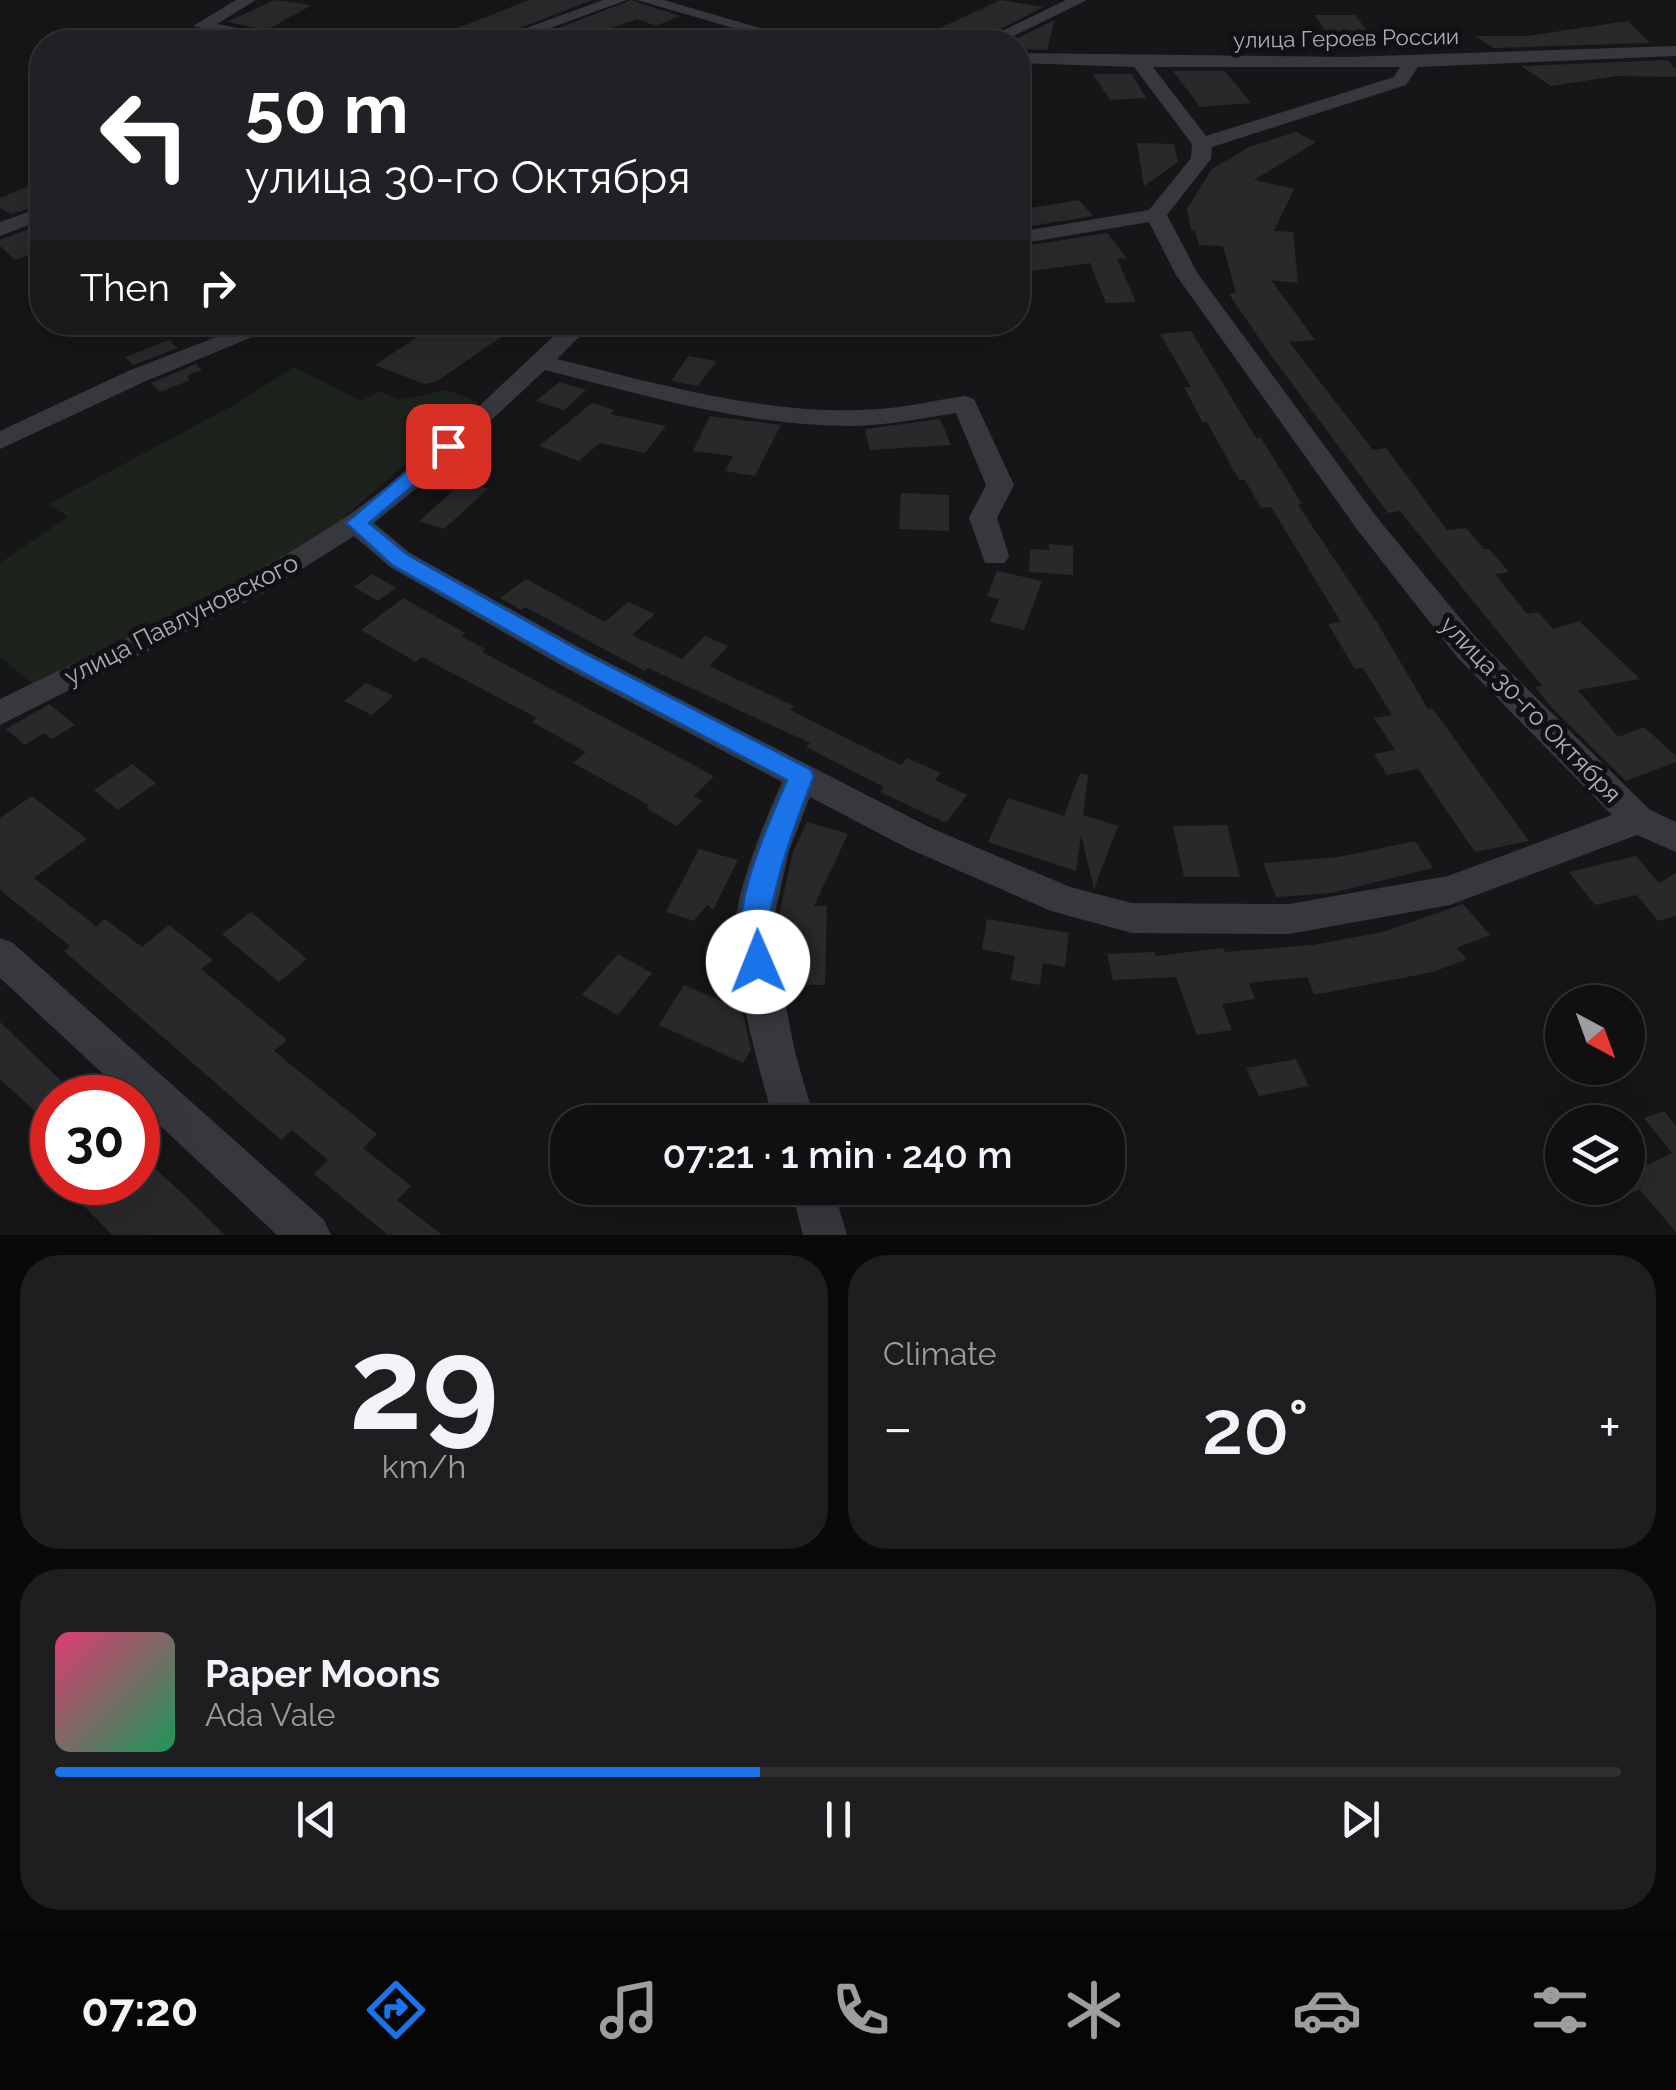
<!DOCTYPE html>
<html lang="en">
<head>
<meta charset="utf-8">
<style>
  :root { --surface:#101012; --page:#1e1e20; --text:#f1f3f6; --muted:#9c9d9f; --line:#303032; --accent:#1a73e8 }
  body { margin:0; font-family:Raleway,sans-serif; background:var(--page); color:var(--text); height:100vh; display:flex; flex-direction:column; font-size:38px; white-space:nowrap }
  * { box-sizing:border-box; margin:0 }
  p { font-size:32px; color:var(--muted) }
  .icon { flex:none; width:55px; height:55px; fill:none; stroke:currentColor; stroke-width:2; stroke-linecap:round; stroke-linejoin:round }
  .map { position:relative; height:1235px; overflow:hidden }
  .panel { display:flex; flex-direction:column; gap:20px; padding:20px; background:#09090a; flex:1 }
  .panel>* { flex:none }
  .guide { position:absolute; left:30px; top:30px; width:1000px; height:305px; border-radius:40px; box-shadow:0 10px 40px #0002,0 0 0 2px var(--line); background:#202124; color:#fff; overflow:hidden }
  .needle { width:65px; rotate:139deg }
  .fabs { position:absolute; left:1545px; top:985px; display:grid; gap:20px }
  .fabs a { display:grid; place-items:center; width:100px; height:100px; border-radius:50%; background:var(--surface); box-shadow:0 10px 40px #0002,0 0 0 2px var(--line); font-size:50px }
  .speed { position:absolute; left:30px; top:1075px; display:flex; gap:20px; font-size:50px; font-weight:700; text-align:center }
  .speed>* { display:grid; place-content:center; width:130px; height:130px; border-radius:50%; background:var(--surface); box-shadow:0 10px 40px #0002,0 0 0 2px var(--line); line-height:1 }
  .speed .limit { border:15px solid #d22; background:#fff; color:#111 }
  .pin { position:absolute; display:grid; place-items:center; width:85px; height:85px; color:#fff; margin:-42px; border-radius:20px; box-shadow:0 5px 15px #0006 }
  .me { position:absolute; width:110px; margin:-55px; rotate:359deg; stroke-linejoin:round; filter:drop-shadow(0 0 8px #0008) }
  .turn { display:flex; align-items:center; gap:35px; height:210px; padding:0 50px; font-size:45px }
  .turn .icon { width:130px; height:130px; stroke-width:2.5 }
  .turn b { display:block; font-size:70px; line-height:85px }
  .then { display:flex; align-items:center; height:95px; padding:0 50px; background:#0003; gap:20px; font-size:38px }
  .big { font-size:75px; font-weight:600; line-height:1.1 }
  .panel .tile { flex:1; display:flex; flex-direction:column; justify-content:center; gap:15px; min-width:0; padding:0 35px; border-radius:40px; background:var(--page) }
  .panel .dial { align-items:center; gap:0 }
  .dial b { font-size:130px; line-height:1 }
  .song { display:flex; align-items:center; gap:30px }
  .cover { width:120px; height:120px; border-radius:15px; background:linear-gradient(135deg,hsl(340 70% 55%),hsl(150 70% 35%)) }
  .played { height:10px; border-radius:5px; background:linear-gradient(90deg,var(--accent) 45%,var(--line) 45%) }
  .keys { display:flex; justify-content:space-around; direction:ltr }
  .heat { display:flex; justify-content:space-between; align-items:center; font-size:55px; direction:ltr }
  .panel .tiles { flex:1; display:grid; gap:20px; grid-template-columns:1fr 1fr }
  .tile:last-child { grid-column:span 2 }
  .trip { position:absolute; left:550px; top:1105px; width:575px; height:100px; border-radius:40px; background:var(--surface); box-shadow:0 10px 40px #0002,0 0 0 2px var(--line); font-weight:600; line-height:100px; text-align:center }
  .tab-bar { display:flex; height:160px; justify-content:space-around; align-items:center; background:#060607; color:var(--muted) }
  .tab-bar .icon { width:70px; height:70px }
  .tab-bar .on { color:var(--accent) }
  .tab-bar b { font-size:45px; color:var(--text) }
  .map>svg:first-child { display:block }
  .green { fill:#1c231d }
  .building { fill:#29292c }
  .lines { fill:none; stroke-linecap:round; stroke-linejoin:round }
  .street { fill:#37383d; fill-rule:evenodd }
  .route { fill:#1a73e8; stroke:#114b97; stroke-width:2.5 }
  .labels { text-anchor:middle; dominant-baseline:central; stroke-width:10; stroke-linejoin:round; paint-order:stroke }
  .far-street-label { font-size:22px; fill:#a8adb8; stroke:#111113 }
  .street-label { font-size:25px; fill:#a8adb8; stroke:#111113 }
</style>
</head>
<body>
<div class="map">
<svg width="1676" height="1235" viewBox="0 0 1676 1235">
  <rect width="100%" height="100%" fill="#161618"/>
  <path class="green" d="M294,367L361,401L379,391L400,400L447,390L479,402L332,527L214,598L35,685L0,657V563L68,517L49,504L236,404Z"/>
  <path class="building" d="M274,0L312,5L267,30L227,22Z
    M529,0H592L484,42H421Z
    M631,0L680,16L656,26L637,19L574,42H522Z
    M1001,0L1043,7L976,42H909Z
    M1315,15H1355L1378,45H1334Z
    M1055,20L1047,50L1018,49V42H1009Z
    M1628,21L1650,43L1494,48L1475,36H1527Z
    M1667,60L1676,69V77L1617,76L1551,86L1521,66Z
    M1173,71H1225L1251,103L1200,107Z
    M1093,74H1132L1146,98L1110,100Z
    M1296,132L1316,142L1254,180L1294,189L1274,231L1293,232L1298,283L1271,280L1315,340L1289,342L1373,450L1386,448L1447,530L1466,528L1484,549H1489L1509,572L1495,574L1527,614L1538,612L1553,629L1579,621L1640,679L1578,690L1618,737L1644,727L1676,756V762L1626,781L1551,707L1535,687L1542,686L1400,511L1388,513L1270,354L1229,294L1236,293L1223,246L1199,245L1195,230H1191L1187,209L1212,169L1249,147Z
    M1137,143L1174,144L1178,162L1144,186Z
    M42,181V204L12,214L0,208V198Z
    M1079,200L1093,216L1018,228V210Z
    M42,224V251L15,260L0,246V240Z
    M1107,233L1127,258L1117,259L1136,302L1106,303L1090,263L1018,273V247Z
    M440,322H523L436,382L424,384L375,365Z
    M1191,331L1256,438H1261L1302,504L1298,505L1378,624L1428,709L1432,708L1529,841L1475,852L1418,769L1387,775L1374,754L1395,750L1374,718L1392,715L1363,668L1355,669L1328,624L1341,622L1271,507L1261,508L1245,480H1239L1207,422H1202L1184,387H1191L1160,334Z
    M169,340L178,348L133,365L125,357Z
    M688,356L717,361L698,386L671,381Z
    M196,364L202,370L187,376L190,380L160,392L151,383Z
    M559,382L586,390L564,410L536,401Z
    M592,403L615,410L610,414L666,426L645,453L600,443L579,461L539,446Z
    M710,416L781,425L755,476L725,471L733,456L693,451Z
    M940,419L951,445L870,450L865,429Z
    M464,481L488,489L444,529L419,521Z
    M901,493L949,495V531L899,529Z
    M1049,544L1073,546V575L1029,572L1030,549L1049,550Z
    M997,571L1042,581L1024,630L990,622L999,599L987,596Z
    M372,574L396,588L378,601L354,587Z
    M526,579L605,622L628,602L655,614L632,635L682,659L705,636L728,646L709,666L794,706L790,710L901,765L907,758L941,773L935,780L967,795L946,823L880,792L884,787L806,747L810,743L648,668L645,671L525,607L521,610L500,598Z
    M403,598L465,633L461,636L485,649L482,652L714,776L694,796L702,801L677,826L646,808L649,805L573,763L586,752L532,722L537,718L422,657L416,662L361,630Z
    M366,683L394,696L372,715L344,701Z
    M49,704L75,725L52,739L44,733L25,745L6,729Z
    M132,764L156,783L118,810L94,790Z
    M1080,773L1088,775L1083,815L1118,826L1094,889L1081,835L1076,871L988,842L1008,798L1064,816Z
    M32,796L87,839L34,878L96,926L105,919L142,947L169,925L213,960L201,969L287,1040L274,1051L377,1134L363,1148L411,1186L397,1200L442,1235H388L314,1174L328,1160L292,1130L281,1140L64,951L70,946L0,890V818Z
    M807,822L848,834L814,906H827L825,985H785L778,947L780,910L793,852Z
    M1227,825L1240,877H1184L1173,826Z
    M1415,841L1433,868L1332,893L1276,897L1263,863L1339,857Z
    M699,849L738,860L713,910L707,905L694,921L666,912Z
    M1636,856L1659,883L1676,873V916L1658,921L1637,895L1595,905L1569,872Z
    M1463,904L1490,935L1457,948L1467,959L1433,972L1324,993L1314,994L1307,977L1249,983L1255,999L1222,1004L1232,1030L1197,1035L1176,977L1113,980L1107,954L1154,952L1156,956L1223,948L1225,952L1312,945L1383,932Z
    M251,912L307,959L279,982L222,934Z
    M987,919L1069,933L1065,967L1043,963L1040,985L1011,980L1015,956L982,949Z
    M618,954L652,973L618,1015L582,995Z
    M684,985L742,1010L751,1050L743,1063L659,1025Z
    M0,1022L79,1098H52V1127L0,1079Z
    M1296,1059L1309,1086L1259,1096L1246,1068Z
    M1664,1111L1676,1126V1232L1640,1190L1595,1202L1591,1192L1599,1188H1628V1174L1672,1153L1644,1118Z
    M138,1153L182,1193L225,1235H112L61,1182H138Z"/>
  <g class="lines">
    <path class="street" d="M236,0H256L217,24L288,38L290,42H258L193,26Z
      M603,0H627L512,42H488Z
      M637,0H664L808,42H781Z
      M1066,0H1087L1001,42H979Z
      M1676,46V56L1418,67L1406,85L1212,147L1211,159L1167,215L1198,274L1379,520L1479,641L1650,810L1676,822V852L1637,835L1450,905L1289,934L1132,933L1051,911L907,848L810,797L789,851L771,932L795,1052L815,1122H774C758,1065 738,995 735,935C733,895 766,819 782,782L564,667L390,567L354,536L267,591L0,725V699C116,642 236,590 344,518C426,463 496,388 569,322H594L557,359C655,383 757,413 859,410C894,410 930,401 965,396L974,399L1014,485L997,518L1009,556L1005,563H985L969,518L986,485L956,413C923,418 890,425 856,426C751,427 646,396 545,370L429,478L374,523L410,553L586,651L931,828L1070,887L1132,903L1289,904L1448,876L1612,815L1457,657L1359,532L1176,275L1149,222L1018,244V232L1149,210L1191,158L1192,144L1134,67L1018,63V53L1347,57ZM1153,67H1400L1394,77L1206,136Z
      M42,207V220L0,236V222Z
      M255,322H289L146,381L0,449V431L128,371Z
      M0,938L13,943L324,1220L331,1235H277L138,1105V1098H129L0,978Z
      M791,1188H833L847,1235H803Z"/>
  </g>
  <path class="route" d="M448,440L455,442V450L369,523L408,555L584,653L810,769L814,776C794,826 778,872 768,925C765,941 776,955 769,970L758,974L748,970C723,918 766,830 787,780L567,664L392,565L346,523L441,442Z"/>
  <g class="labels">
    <g class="far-street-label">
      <text transform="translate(1346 38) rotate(-1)">улица Героев России</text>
    </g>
    <g class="street-label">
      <text transform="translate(181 619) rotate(-27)">улица Павлуновского</text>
      <text transform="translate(1531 709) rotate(46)">улица 30-го Октября</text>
    </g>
  </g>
</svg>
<div class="fabs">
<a><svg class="needle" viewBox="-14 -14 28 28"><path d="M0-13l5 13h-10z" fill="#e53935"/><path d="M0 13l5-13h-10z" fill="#9c9d9f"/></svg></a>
<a><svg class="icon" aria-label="layers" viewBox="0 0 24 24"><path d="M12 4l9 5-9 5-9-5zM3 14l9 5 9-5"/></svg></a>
</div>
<div class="speed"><div class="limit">30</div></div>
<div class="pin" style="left:448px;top:446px;background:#d93025"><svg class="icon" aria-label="arrive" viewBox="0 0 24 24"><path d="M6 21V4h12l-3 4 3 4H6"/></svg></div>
<svg class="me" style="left:758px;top:962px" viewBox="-20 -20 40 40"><circle r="19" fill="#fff"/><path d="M0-13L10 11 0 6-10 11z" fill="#1a73e8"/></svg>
<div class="trip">07:21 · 1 min · 240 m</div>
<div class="guide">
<div class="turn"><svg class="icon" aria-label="left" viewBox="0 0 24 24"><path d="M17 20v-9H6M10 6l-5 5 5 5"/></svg><div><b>50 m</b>улица 30-го Октября</div></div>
<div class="then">Then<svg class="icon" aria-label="right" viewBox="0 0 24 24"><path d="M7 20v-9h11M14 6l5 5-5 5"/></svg></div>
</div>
</div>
<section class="panel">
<div class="tiles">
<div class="tile dial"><b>29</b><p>km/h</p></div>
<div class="tile"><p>Climate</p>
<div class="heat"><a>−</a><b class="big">20°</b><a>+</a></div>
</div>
<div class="tile">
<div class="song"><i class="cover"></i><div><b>Paper Moons</b><p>Ada Vale</p></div></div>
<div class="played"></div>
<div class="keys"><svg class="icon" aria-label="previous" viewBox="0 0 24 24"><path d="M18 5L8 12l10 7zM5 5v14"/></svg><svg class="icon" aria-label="pause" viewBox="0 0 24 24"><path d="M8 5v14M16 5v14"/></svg><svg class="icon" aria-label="next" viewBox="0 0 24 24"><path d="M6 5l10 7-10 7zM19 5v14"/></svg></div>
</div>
</div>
</section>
<nav class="tab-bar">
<b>07:20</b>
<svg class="icon on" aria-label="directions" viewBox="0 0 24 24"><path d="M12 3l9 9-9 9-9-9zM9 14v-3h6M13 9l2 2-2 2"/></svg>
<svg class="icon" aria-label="music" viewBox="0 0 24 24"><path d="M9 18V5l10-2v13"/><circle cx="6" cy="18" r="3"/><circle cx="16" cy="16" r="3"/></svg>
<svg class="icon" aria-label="phone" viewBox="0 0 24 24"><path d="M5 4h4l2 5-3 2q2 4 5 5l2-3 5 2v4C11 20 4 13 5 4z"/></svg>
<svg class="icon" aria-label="climate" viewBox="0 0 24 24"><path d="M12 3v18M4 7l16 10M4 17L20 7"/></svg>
<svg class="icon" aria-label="car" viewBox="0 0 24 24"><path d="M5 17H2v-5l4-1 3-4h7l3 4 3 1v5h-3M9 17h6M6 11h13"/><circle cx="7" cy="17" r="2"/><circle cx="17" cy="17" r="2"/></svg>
<svg class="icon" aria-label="filters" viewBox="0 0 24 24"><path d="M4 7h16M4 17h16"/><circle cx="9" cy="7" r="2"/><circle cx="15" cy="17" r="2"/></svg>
</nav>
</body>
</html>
